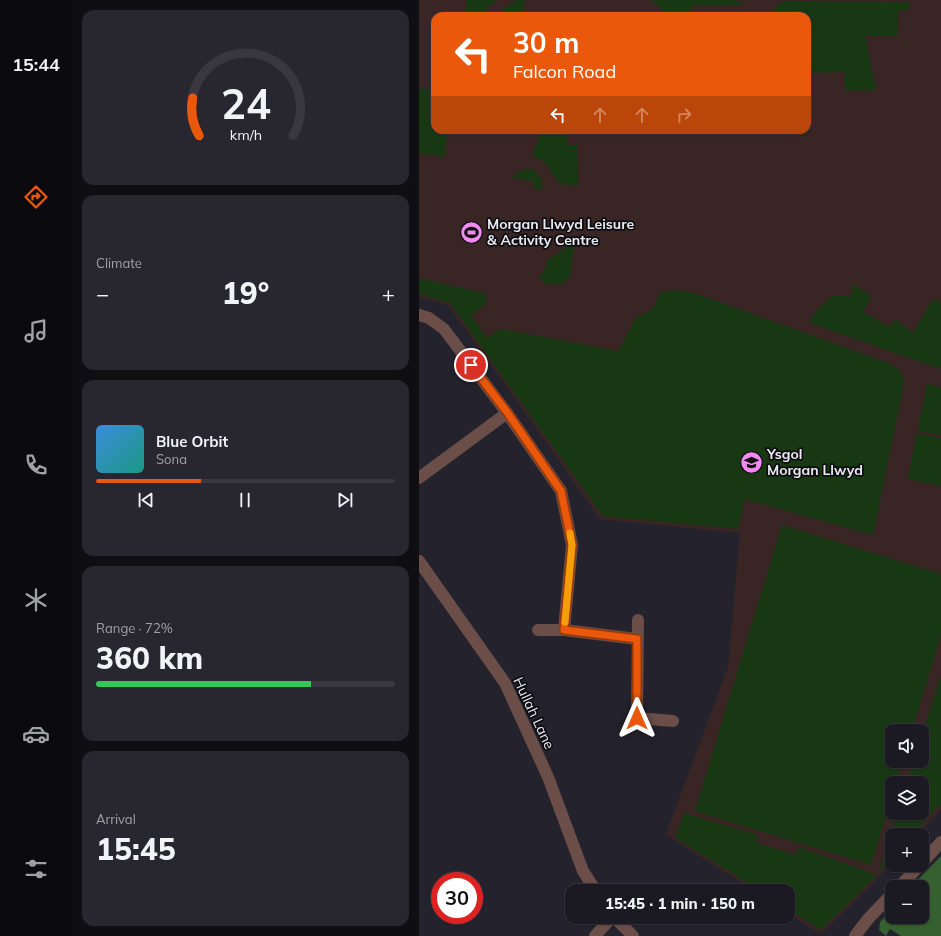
<!DOCTYPE html>
<html lang="en">
<head>
<meta charset="utf-8">
<style>
  :root { --surface:#1b1a22; --page:#28272f; --text:#f1f3f6; --muted:#a0a1a5; --line:#393840; --accent:#ea580c }
  body { margin:0; font-family:Mulish,sans-serif; background:var(--page); color:var(--text); height:100vh; display:flex; flex-direction:column; font-size:15px; white-space:nowrap }
  * { box-sizing:border-box; margin:0 }
  p { font-size:13px; color:var(--muted) }
  .icon { flex:none; width:22px; height:22px; fill:none; stroke:currentColor; stroke-width:2; stroke-linecap:round; stroke-linejoin:round }
  .map { position:relative; flex:1; overflow:hidden }
  .details { display:flex; flex-direction:column; gap:10px; padding:10px; background:#0f0e13; width:347px }
  .details>* { flex:none }
  .top-card { position:absolute; left:12px; top:12px; width:380px; height:122px; border-radius:12px; box-shadow:0 1px 3px #0004,0 0 0 1px var(--line); background:#ea580c; color:#fff; overflow:hidden }
  .controls { position:absolute; left:466px; top:724px; display:grid; gap:8px }
  .controls a { display:grid; place-items:center; width:44px; height:44px; border-radius:8px; background:var(--surface); box-shadow:0 1px 3px #0004,0 0 0 1px var(--line); font-size:20px }
  .speed { position:absolute; left:12px; top:872px; display:flex; gap:8px; font-size:20px; font-weight:700; text-align:center }
  .speed>* { display:grid; place-content:center; width:52px; height:52px; border-radius:50%; background:var(--surface); box-shadow:0 1px 3px #0004,0 0 0 1px var(--line); line-height:1 }
  .speed .limit { border:6px solid #d22; background:#fff; color:#111 }
  .pin { position:absolute; display:grid; place-items:center; width:34px; height:34px; color:#fff; margin:-17px; border:2px solid #fff; border-radius:50%; box-shadow:0 1px 4px #0007 }
  .me { position:absolute; width:44px; margin:-22px; rotate:0deg; stroke-linejoin:round; filter:drop-shadow(0 0 3px #0008) }
  .turn { display:flex; align-items:center; gap:14px; height:84px; padding:0 16px; font-size:18px }
  .turn .icon { width:52px; height:52px; stroke-width:2.5 }
  .turn b { display:block; font-size:28px; line-height:34px }
  .lanes { display:flex; align-items:center; height:38px; padding:0 16px; background:#0003; justify-content:center; gap:20px; direction:ltr }
  .lanes .off { opacity:.35 }
  .big { font-size:30px; font-weight:800; line-height:1.1 }
  .details .card { flex:1; display:flex; flex-direction:column; justify-content:center; gap:6px; min-width:0; padding:0 14px; border-radius:12px; background:var(--page) }
  .details .dial { align-items:center; gap:0 }
  .dial svg { height:104px; overflow:visible; fill:none; stroke:var(--line); stroke-width:7; stroke-linecap:round; text-anchor:middle }
  .dial text { fill:var(--text); stroke:none }
  .song { display:flex; align-items:center; gap:12px }
  .cover { width:48px; height:48px; border-radius:6px; background:linear-gradient(135deg,hsl(210 70% 55%),hsl(170 70% 35%)) }
  .played { height:4px; border-radius:2px; background:linear-gradient(90deg,var(--accent) 35%,var(--line) 35%) }
  .keys { display:flex; justify-content:space-around; direction:ltr }
  .heat { display:flex; justify-content:space-between; align-items:center; font-size:22px; direction:ltr }
  .charge { height:6px; border-radius:3px; background:linear-gradient(90deg,#34c759 72%,var(--line) 0) }
  .trip { position:absolute; left:146px; top:884px; width:230px; height:40px; border-radius:12px; background:var(--surface); box-shadow:0 1px 3px #0004,0 0 0 1px var(--line); font-weight:800; line-height:40px; text-align:center }
  main { display:flex; flex:1; min-height:0 }
  .dock { display:flex; flex-direction:column; width:72px; justify-content:space-around; align-items:center; background:#0b0a0e; color:var(--muted) }
  .dock .icon { width:28px; height:28px }
  .dock .current { color:var(--accent) }
  .dock b { font-size:18px; color:var(--text) }
  .map>svg:first-child { display:block }
  .education { fill:#392624; fill-rule:evenodd }
  .green { fill:#173812 }
  .forest { fill:#35602f }
  .lines { fill:none; stroke-linecap:round; stroke-linejoin:round }
  .minor { stroke:#6b4e48; stroke-width:12 }
  .tertiary { stroke:#6b4e48; stroke-width:12 }
  .route-casing { stroke:#983908; stroke-width:10 }
  .route { stroke:#ea580c; stroke-width:7 }
  .slow { stroke:#f59e0b; stroke-width:7 }
  .labels { text-anchor:middle; dominant-baseline:central; stroke-width:3.5; stroke-linejoin:round; paint-order:stroke }
  .poi-label { font-size:14px; font-weight:bold; fill:#ebeaf1; stroke:#0d0d12; text-anchor:start }
  .street-label { font-size:14px; fill:#ebeaf1; stroke:#0d0d12 }
</style>
</head>
<body>
<main>
<nav class="dock">
<b>15:44</b>
<svg class="icon current" aria-label="directions" viewBox="0 0 24 24"><path d="M12 3l9 9-9 9-9-9zM9 14v-3h6M13 9l2 2-2 2"/></svg>
<svg class="icon" aria-label="music" viewBox="0 0 24 24"><path d="M9 18V5l10-2v13"/><circle cx="6" cy="18" r="3"/><circle cx="16" cy="16" r="3"/></svg>
<svg class="icon" aria-label="phone" viewBox="0 0 24 24"><path d="M5 4h4l2 5-3 2q2 4 5 5l2-3 5 2v4C11 20 4 13 5 4z"/></svg>
<svg class="icon" aria-label="climate" viewBox="0 0 24 24"><path d="M12 3v18M4 7l16 10M4 17L20 7"/></svg>
<svg class="icon" aria-label="car" viewBox="0 0 24 24"><path d="M5 17H2v-5l4-1 3-4h7l3 4 3 1v5h-3M9 17h6M6 11h13"/><circle cx="7" cy="17" r="2"/><circle cx="17" cy="17" r="2"/></svg>
<svg class="icon" aria-label="filters" viewBox="0 0 24 24"><path d="M4 7h16M4 17h16"/><circle cx="9" cy="7" r="2"/><circle cx="15" cy="17" r="2"/></svg>
</nav>
<section class="details">
<div class="card dial"><svg viewBox="0 0 100 80">
<path d="M14 69A42 42 0 1 1 86 69"/>
<path d="M14 69A42 42 0 0 1 9 40" stroke="#ea580c"/>
<text x="50" y="56" font-size="32" font-weight="700">24</text>
<text x="50" y="72" font-size="11">km/h</text>
</svg></div>
<div class="card"><p>Climate</p>
<div class="heat"><a>−</a><b class="big">19°</b><a>+</a></div>
</div>
<div class="card">
<div class="song"><i class="cover"></i><div><b>Blue Orbit</b><p>Sona</p></div></div>
<div class="played"></div>
<div class="keys"><svg class="icon" aria-label="previous" viewBox="0 0 24 24"><path d="M18 5L8 12l10 7zM5 5v14"/></svg><svg class="icon" aria-label="pause" viewBox="0 0 24 24"><path d="M8 5v14M16 5v14"/></svg><svg class="icon" aria-label="next" viewBox="0 0 24 24"><path d="M6 5l10 7-10 7zM19 5v14"/></svg></div>
</div>
<div class="card"><p>Range · 72%</p><b class="big">360 km</b><div class="charge"></div></div>
<div class="card"><p>Arrival</p><b class="big">15:45</b></div>
</section>
<div class="map">
<svg width="522" height="936" viewBox="0 0 522 936">
  <rect width="100%" height="100%" fill="#24232d"/>
  <path class="education" d="M0,0H522V809L498,835H473V862L451,886L402,934L369,913V891H335L247,834L309,667L321,533L181,519L101,405L29,305L0,297ZM16,16H388V130H16ZM473,731H503V761H473ZM473,783H503V813H473Z"/>
  <path class="green" d="M47,0H78L69,8L64,16H47Z
    M98,0H105V16H79L87,7Z
    M233,0H316L326,5L272,6V16H249Z
    M368,1L490,2V10L479,11L478,36H446L457,90L426,91V72L388,73V16H353C355,7 359,4 368,1Z
    M16,88V130H28L26,157L0,153V89Z
    M148,130V145H158L159,186L142,184L134,175L128,165L122,160L113,156L122,131Z
    M113,169C122,175 124,179 123,190L114,188L115,182L92,177L103,170Z
    M156,241L151,277L142,284H126L120,277L125,271L129,260Z
    M0,278L68,294L66,305L52,315L68,338L78,331L83,329L199,351L218,316C230,314 238,307 239,295C252,287 265,291 278,294L474,365C488,374 484,383 482,398L454,535L326,499L319,529L184,516L31,303L0,294Z
    M433,284L453,296L444,312L471,327L476,319L494,333L514,299L522,303V369L391,323V319L403,305L414,296H433Z
    M508,384L522,387V435L499,431Z
    M498,433L522,438V486L489,479Z
    M363,525L522,574V635L493,731H473V761H484L477,783H473V796L452,865L276,811Z
    M522,675V803L493,835H473V858L460,872L478,813H503V783H488L495,761H503V735Z
    M265,813L339,835L337,843L377,855L380,847L458,875L402,930L369,909V891H341L257,838Z"/>
  <path class="forest" d="M522,856V936H482L471,929L467,936L460,930L461,922L473,909V917H503V887H492Z"/>
  <g class="lines">
    <path class="minor" d="M0,315L10,318L25,329L88,413L142,491L153,545L145,630H119
      M0,478L88,413
      M219,620L218,718L254,721
      M145,630L218,639
      M503,863L522,842
      M480,887L501,865
      M176,936L193,917
      M436,936L449,919L473,894"/>
    <path class="tertiary" d="M0,561L86,683L129,777L164,871L177,891
      M195,917L214,936"/>
  </g>
  <g class="lines">
    <defs>
      <path id="route" d="M52,365L88,412L142,491L153,545L145,630L218,639V718"/>
    </defs>
    <use href="#route" class="route-casing"/>
    <use href="#route" class="route"/>
    <path class="slow" d="M146,622L153,545L151,533"/>
  </g>
  <defs>
    <symbol id="stadium-disc" viewBox="-11 -11 22 22"><circle r="9.5" fill="#f38af2" stroke="#0d0d12"/><path d="M0-5a6.5 5 0 1 0 0 10a6.5 5 0 1 0 0-10ZM-3.5-1.8h7v3.6h-7Z" fill="#111"/></symbol>
    <symbol id="school-disc" viewBox="-11 -11 22 22"><circle r="9.5" fill="#f38af2" stroke="#0d0d12"/><path d="M0-5L7-2L0 1L-7-2ZM-4 1L0 2.5L4 1V4Q0 6-4 4Z" fill="#111"/></symbol>
  </defs>
  <g fill-rule="evenodd">
    <use href="#stadium-disc" x="40" y="220" width="25" height="25"/>
    <use href="#school-disc" x="320" y="450" width="25" height="25"/>
  </g>
  <g class="labels">
    <g class="poi-label">
      <text x="68" y="224">Morgan Llwyd Leisure<tspan x="68" dy="16">&amp; Activity Centre</tspan></text>
      <text x="348" y="454">Ysgol<tspan x="348" dy="16">Morgan Llwyd</tspan></text>
    </g>
    <g class="street-label">
      <text transform="translate(115 713) rotate(65)">Hullah Lane</text>
    </g>
  </g>
</svg>
<div class="controls">
<a><svg class="icon" aria-label="sound" viewBox="0 0 24 24"><path d="M4 9h4l5-4v14l-5-4H4zM17 9q2 3 0 6"/></svg></a>
<a><svg class="icon" aria-label="layers" viewBox="0 0 24 24"><path d="M12 4l9 5-9 5-9-5zM3 14l9 5 9-5"/></svg></a>
<a>+</a>
<a>−</a>
</div>
<div class="speed"><div class="limit">30</div></div>
<div class="pin" style="left:52px;top:365px;background:#d93025"><svg class="icon" aria-label="arrive" viewBox="0 0 24 24"><path d="M6 21V4h12l-3 4 3 4H6"/></svg></div>
<svg class="me" style="left:218px;top:718px" viewBox="-20 -20 40 40"><path d="M0-17L14 15 0 8-14 15z" fill="#ea580c" stroke="#fff" stroke-width="4"/></svg>
<div class="trip">15:45 · 1 min · 150 m</div>
<div class="top-card">
<div class="turn"><svg class="icon" aria-label="left" viewBox="0 0 24 24"><path d="M17 20v-9H6M10 6l-5 5 5 5"/></svg><div><b>30 m</b>Falcon Road</div></div>
<div class="lanes"><svg class="icon" aria-label="left" viewBox="0 0 24 24"><path d="M17 20v-9H6M10 6l-5 5 5 5"/></svg><svg class="icon off" aria-label="ahead" viewBox="0 0 24 24"><path d="M12 20V5M6 11l6-6 6 6"/></svg><svg class="icon off" aria-label="ahead" viewBox="0 0 24 24"><path d="M12 20V5M6 11l6-6 6 6"/></svg><svg class="icon off" aria-label="right" viewBox="0 0 24 24"><path d="M7 20v-9h11M14 6l5 5-5 5"/></svg></div>
</div>
</div>
</main>
</body>
</html>
